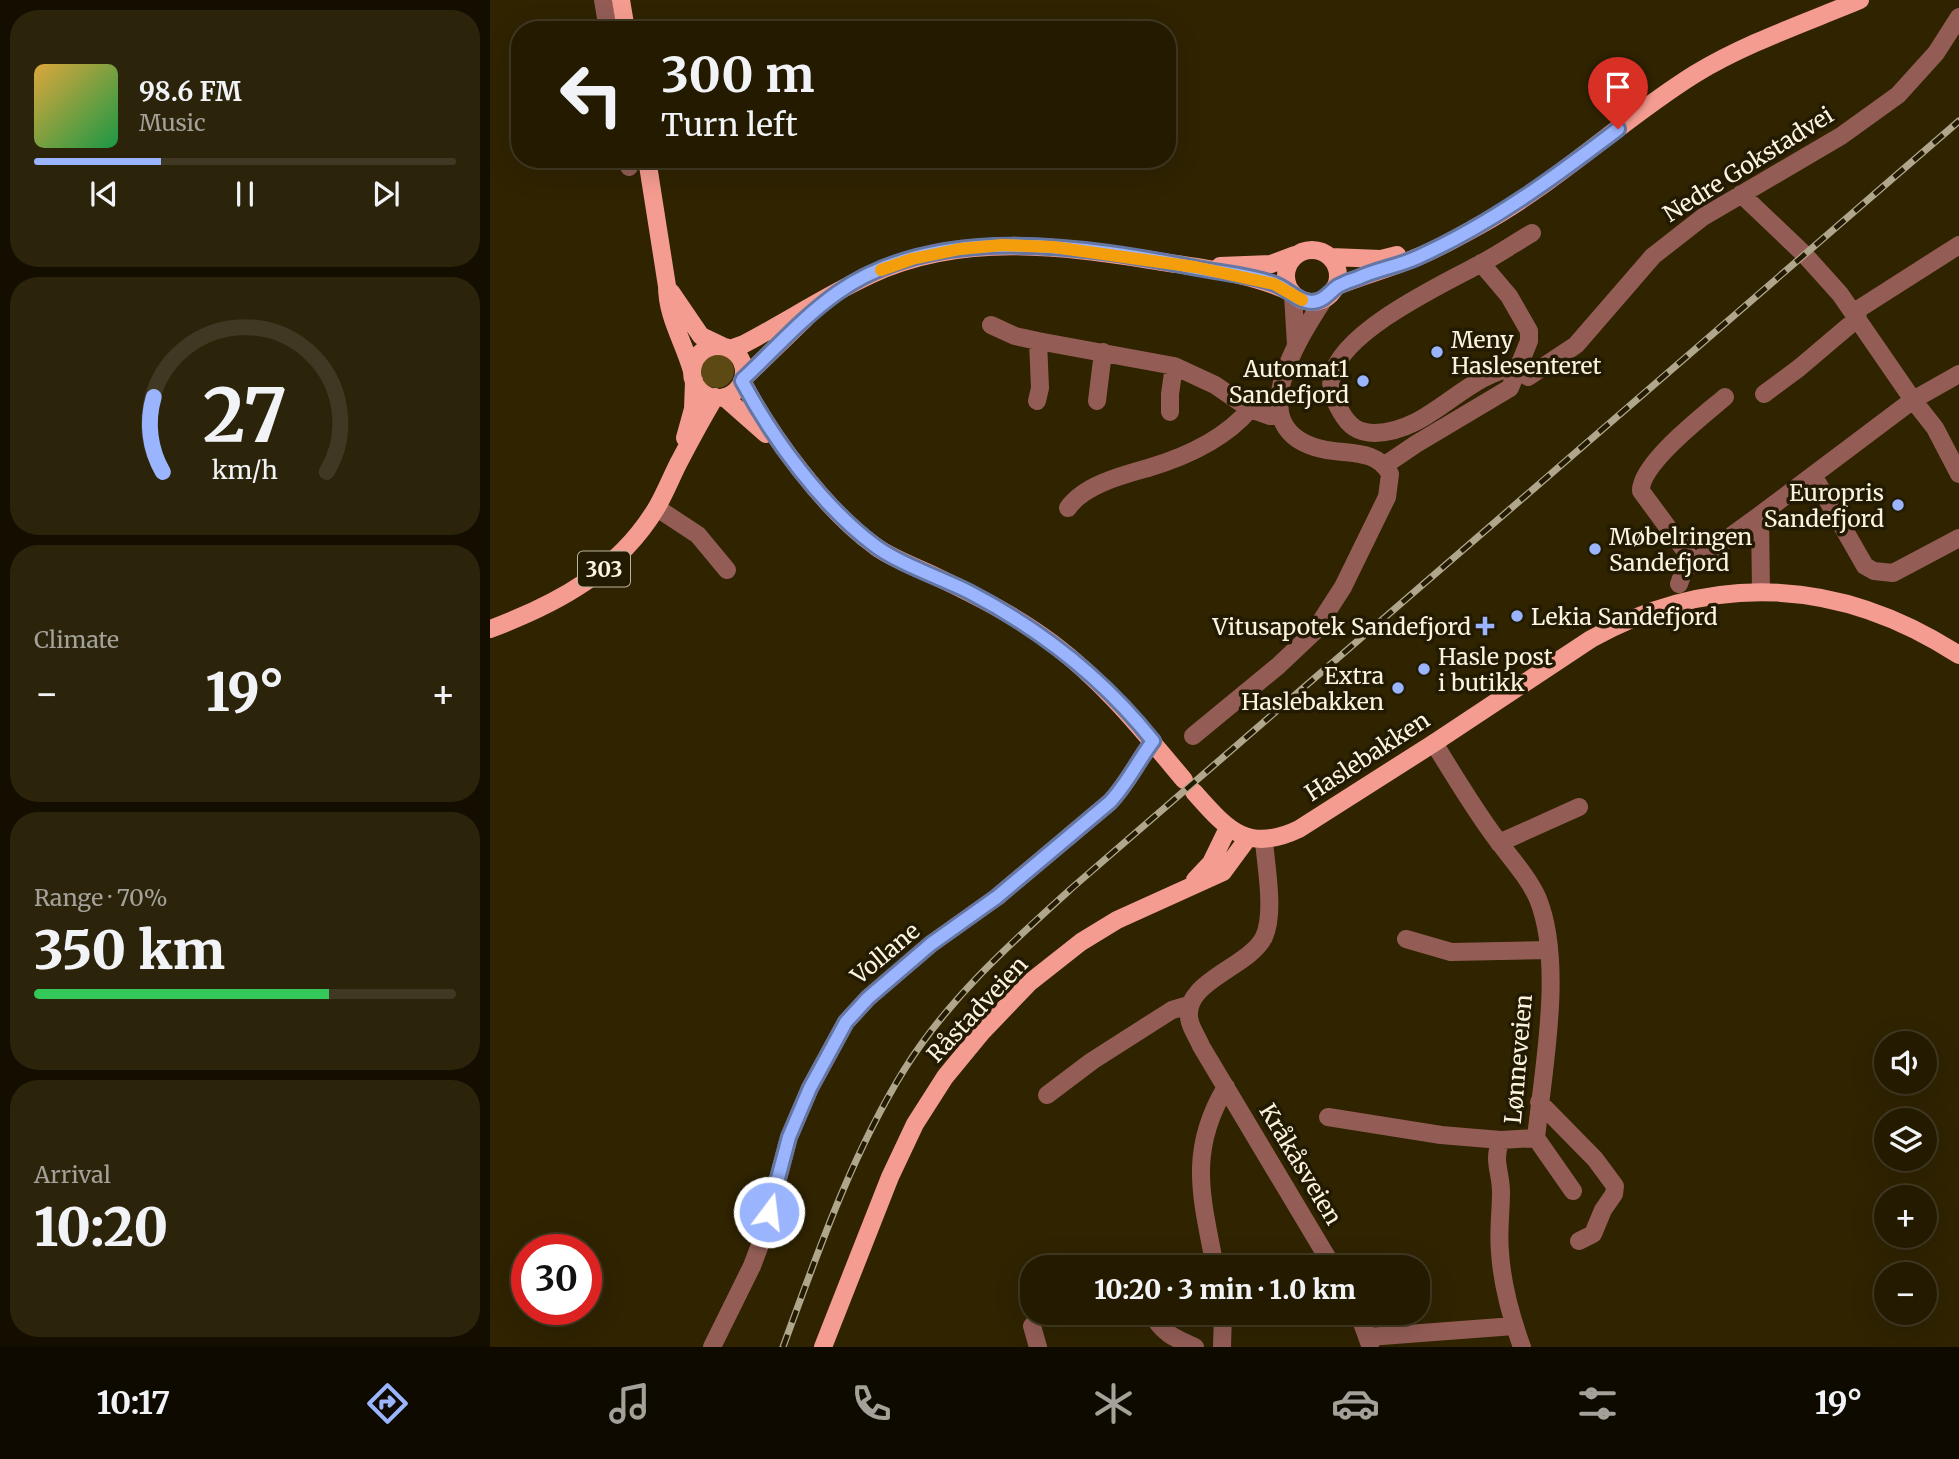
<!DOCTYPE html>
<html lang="en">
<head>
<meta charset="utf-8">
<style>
  :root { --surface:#231a00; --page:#2b230a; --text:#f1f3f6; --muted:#a3a199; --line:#403822; --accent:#9ab5fd }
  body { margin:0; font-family:Merriweather,serif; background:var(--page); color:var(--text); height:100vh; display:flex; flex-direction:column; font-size:26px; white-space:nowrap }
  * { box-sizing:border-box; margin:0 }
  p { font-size:23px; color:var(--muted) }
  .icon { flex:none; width:38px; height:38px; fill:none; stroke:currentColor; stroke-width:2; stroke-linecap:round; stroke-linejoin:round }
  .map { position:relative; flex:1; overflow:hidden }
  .panel { display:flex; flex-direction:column; gap:10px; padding:10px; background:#130e00; width:490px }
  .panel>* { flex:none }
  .banner { position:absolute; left:21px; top:21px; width:665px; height:147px; border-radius:28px; box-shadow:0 7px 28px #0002,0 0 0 2px var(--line); background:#231a00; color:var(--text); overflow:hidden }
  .tools { position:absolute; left:1384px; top:1031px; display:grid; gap:14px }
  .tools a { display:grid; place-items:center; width:63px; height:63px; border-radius:50%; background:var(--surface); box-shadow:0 7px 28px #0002,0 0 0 2px var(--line); font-size:35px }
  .speed { position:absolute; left:21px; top:1234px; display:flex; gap:14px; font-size:35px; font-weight:700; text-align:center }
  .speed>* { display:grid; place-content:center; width:91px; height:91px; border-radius:50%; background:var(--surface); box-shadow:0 7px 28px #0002,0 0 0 2px var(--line); line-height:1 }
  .speed .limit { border:10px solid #d22; background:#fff; color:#111 }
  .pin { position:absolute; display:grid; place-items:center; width:60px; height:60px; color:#fff; margin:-72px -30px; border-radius:50% 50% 50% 0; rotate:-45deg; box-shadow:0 0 7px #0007 }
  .pin .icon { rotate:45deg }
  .me { position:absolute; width:77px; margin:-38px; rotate:15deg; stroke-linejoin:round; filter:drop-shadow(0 0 5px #0008) }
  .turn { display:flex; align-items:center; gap:24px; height:147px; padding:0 35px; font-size:32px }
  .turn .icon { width:91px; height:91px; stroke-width:2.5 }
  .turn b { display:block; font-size:49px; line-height:60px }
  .big { font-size:52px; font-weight:800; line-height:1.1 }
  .panel .widget { flex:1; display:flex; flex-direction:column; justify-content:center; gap:10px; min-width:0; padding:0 24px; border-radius:28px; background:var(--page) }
  .panel .dial { align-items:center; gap:0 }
  .dial svg { height:182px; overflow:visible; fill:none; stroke:var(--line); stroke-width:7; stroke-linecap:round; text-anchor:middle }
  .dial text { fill:var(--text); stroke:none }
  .song { display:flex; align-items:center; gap:21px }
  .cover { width:84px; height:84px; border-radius:10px; background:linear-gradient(135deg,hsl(40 70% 55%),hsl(140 70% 35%)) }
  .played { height:7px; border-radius:4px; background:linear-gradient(90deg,var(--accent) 30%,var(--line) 30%) }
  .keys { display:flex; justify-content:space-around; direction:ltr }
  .heat { display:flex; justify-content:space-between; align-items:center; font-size:38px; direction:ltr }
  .charge { height:10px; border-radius:5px; background:linear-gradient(90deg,#34c759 70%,var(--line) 0) }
  .trip { position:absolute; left:530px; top:1255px; width:410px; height:70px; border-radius:28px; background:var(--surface); box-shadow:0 7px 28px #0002,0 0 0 2px var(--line); font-weight:800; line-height:70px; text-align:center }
  .dock { display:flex; height:112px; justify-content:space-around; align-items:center; background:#0e0a00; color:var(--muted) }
  .dock .icon { width:49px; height:49px }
  .dock .current { color:var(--accent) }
  .dock b { font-size:32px; color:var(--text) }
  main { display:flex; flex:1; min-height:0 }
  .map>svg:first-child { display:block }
  .green { fill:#5c4914 }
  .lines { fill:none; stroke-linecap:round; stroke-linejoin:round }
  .minor { stroke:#935d56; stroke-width:18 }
  .major { stroke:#f59c90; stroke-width:18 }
  .rail-casing { stroke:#afa68c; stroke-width:7 }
  .rail { stroke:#231a02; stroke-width:4.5; stroke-dasharray:13; stroke-linecap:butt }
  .route-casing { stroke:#6476a4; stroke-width:18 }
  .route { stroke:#9ab5fd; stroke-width:12 }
  .slow { stroke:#f59e0b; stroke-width:12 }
  .poi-dot { fill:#9ab5fd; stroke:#231a02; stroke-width:2.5 }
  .labels { text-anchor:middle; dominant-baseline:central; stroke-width:7; stroke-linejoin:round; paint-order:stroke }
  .shield { fill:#231a02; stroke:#bbb39d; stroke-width:2 }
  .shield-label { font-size:21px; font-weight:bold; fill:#fcf4e0 }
  .street-label { font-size:23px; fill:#fcf4e0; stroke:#231a02 }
  .poi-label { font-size:23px; fill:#fcf4e0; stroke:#231a02; text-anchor:start }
</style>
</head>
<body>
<main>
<section class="panel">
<div class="widget">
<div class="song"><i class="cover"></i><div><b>98.6 FM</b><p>Music</p></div></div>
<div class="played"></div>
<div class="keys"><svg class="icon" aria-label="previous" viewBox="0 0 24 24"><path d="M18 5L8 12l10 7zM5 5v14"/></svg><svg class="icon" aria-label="pause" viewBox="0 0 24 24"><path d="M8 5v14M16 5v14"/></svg><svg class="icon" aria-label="next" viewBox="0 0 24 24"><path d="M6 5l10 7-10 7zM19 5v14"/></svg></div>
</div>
<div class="widget dial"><svg viewBox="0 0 100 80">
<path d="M14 69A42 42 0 1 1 86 69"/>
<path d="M14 69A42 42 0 0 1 10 36" stroke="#9ab5fd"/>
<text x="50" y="56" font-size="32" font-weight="700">27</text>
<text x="50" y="72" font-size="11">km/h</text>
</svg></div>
<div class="widget"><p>Climate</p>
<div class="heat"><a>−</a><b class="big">19°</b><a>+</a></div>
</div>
<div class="widget"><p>Range · 70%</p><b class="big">350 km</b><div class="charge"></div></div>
<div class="widget"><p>Arrival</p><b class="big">10:20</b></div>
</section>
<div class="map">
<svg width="1469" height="1347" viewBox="0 0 1469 1347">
  <rect width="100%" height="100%" fill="#2f2300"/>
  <path class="green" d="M210 371a17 17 0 1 1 34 0a17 17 0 1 1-34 0Z"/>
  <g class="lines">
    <path class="minor" d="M113,0L118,30
      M138,159L139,167
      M1251,194L1314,254L1350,294L1423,400L1445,428L1469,474
      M803,295L806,345
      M1364,312L1469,245
      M501,325L525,336L548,341L684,366L725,385L760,409L780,416L789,415
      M1028,367C974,373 941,432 885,433C868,433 859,426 851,412C845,402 839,389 842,377C850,332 954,283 992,263C1009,254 1025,243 1042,233
      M1038,377L1086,345L1163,256L1213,217L1351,136L1408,95L1446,53L1469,17
      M1274,394L1309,368L1368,318
      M547,401L550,388L548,341
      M607,401L613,352
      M680,412V394L684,366
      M895,465L926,444L1020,388L1039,341V331L1019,296L991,263
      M1323,475L1375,566L1384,571L1403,573L1469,538
      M167,508L208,535L237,570
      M578,508C594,485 633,475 658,468C695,457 735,439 760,409
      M1204,563L1151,491C1150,464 1214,415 1235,397
      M1189,584L1194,570L1270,515
      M1271,592L1270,515L1423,400L1469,374
      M703,736L788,666L824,632L853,587L897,497L900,474C886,448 857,455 832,449C750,430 806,342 834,299
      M944,743C963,774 981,804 1002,833C1017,854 1038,876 1048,899C1074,964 1053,1070 1046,1138L1011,1140C1002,1161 1011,1171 1011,1192C1011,1212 1008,1232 1010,1252C1012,1284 1021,1317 1032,1347
      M774,841C776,867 785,913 774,937C759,968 689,982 700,1022C702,1030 708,1038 711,1046L843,1267
      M1009,843L1089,807
      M916,939L961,952L1058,950
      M557,1095L602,1061L682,1010L699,1005
      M1049,1102L1105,1159L1125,1186L1124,1194L1113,1210L1103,1234L1089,1241
      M838,1117L951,1135L1011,1140
      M1046,1138L1083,1191
      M647,1265L648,1267
      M725,1267C712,1198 697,1152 736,1087
      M663,1312C667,1331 688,1340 705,1347
      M868,1312L880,1345
      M542,1326L548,1347
      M878,1337L1024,1326
      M222,1347L262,1266L273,1237L299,1137L320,1088L356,1022L378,998L441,944L507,897L620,802C637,784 648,761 663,741
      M732,1347L733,1312"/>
    <path class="major" d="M131,0L136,30
      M157,159L177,286C177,317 194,342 202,371
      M796 276a26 26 0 1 1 52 0a26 26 0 1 1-52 0Z
      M841,257L891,259L907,255
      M730,266L781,264L805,255
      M845,287C871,276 899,269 925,258C948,249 970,236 992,224C1068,182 1131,120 1205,74C1256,43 1315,23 1370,0
      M181,292L211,336L232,346
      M202 372a26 26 0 1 1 52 0a26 26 0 1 1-52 0Z
      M240,349L254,344C296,322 337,295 380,275C472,232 571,246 667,261C710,268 763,273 802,293
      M253,379L315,319
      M252,381C281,436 334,509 385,546C402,559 427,567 447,577C487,596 526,616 562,643C614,682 653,731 694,780
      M234,397L276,434
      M195,438L203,409L204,381
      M0,629C67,604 129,571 167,507C175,493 181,478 188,464C200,441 212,419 225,397
      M704,792C737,829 757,854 809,829L944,743L1101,639C1224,570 1352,579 1469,655
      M705,880L721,863L738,828
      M333,1347L400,1177L425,1124L455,1077L492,1032L539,983L591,942L627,920L733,872L758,838"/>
    <defs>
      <path id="rail" d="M293,1347C328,1252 361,1156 414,1070C458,999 522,942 583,887L1469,121"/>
    </defs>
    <use href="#rail" class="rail-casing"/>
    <use href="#rail" class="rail"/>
  </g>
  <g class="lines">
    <defs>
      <path id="route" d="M279,1212L299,1137L320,1088L356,1022L378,998L441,944L507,897L620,802C637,784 648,761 663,741C613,678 550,629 479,592C451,578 407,563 384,545C331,505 283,439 252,381L253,379C284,350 312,318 347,293C447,222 594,246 707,268C732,273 761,275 785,284C798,289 808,302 822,302C835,301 839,292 848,286C854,283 861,280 868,278C887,269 909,266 928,257C1001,224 1065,177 1128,129"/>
    </defs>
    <use href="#route" class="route-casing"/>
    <use href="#route" class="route"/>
    <path class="slow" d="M391,270L422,259L470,249L512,245L563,247L705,267L784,284L812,300"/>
  </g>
  <g class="poi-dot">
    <circle cx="947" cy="352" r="7"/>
    <circle cx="873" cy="381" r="7"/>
    <circle cx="1408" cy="505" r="7"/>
    <circle cx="1105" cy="549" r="7"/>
    <circle cx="1027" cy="616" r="7"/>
    <path d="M991.5 615.5h7v7h7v7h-7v7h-7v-7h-7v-7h7z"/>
    <circle cx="934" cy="669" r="7"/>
    <circle cx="908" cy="688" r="7"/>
  </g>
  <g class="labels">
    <rect class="shield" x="88" y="551.5" width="52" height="35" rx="5"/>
    <g class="shield-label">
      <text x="114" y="569">303</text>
    </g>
    <g class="street-label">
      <text transform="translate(1258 164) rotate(-32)">Nedre Gokstadvei</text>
      <text transform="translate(877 756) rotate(-33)">Haslebakken</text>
      <text transform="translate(395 953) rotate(-40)">Vollane</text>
      <text transform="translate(487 1009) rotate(-47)">Råstadveien</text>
      <text transform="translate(1028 1059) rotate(-85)">Lønneveien</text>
      <text transform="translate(811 1164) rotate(59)">Kråkåsveien</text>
    </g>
    <g class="poi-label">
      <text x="961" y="339">Meny<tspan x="961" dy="26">Haslesenteret</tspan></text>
      <text x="859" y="368" text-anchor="end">Automat1<tspan x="859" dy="26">Sandefjord</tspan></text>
      <text x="1394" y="492" text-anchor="end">Europris<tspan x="1394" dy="26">Sandefjord</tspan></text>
      <text x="1119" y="536">Møbelringen<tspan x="1119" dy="26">Sandefjord</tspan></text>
      <text x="1041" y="616">Lekia Sandefjord</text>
      <text x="981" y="626" text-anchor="end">Vitusapotek Sandefjord</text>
      <text x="948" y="656">Hasle post<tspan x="948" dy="26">i butikk</tspan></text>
      <text x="894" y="675" text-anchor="end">Extra<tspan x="894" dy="26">Haslebakken</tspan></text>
    </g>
  </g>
</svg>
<div class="tools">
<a><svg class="icon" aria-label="sound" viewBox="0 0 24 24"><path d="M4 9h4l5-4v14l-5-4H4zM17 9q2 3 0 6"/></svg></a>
<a><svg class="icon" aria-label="layers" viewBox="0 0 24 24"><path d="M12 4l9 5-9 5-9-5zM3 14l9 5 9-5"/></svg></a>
<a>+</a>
<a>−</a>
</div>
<div class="speed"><div class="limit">30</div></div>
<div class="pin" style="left:1128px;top:129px;background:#d93025"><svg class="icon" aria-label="arrive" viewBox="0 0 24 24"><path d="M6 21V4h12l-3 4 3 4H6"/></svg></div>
<svg class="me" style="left:279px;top:1212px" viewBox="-20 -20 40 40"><circle r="17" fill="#9ab5fd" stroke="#fff" stroke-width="3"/><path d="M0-11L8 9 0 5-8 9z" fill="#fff"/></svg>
<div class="trip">10:20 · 3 min · 1.0 km</div>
<div class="banner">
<div class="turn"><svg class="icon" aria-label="left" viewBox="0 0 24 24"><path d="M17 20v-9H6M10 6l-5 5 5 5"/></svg><div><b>300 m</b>Turn left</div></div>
</div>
</div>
</main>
<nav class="dock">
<b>10:17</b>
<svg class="icon current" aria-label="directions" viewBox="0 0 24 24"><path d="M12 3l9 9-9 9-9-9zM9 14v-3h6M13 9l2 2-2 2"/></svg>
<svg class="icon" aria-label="music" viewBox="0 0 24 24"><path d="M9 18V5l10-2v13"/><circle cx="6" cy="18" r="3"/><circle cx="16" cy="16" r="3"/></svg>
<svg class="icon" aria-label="phone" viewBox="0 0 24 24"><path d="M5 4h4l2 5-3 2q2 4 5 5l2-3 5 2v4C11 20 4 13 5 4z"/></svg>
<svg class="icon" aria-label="climate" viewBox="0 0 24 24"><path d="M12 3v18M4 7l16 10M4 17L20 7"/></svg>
<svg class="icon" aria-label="car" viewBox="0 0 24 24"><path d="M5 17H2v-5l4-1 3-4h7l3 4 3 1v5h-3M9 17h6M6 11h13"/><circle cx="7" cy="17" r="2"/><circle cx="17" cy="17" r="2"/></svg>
<svg class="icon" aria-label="filters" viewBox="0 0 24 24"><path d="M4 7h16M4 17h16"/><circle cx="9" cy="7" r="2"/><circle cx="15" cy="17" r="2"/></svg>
<b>19°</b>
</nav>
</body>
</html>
